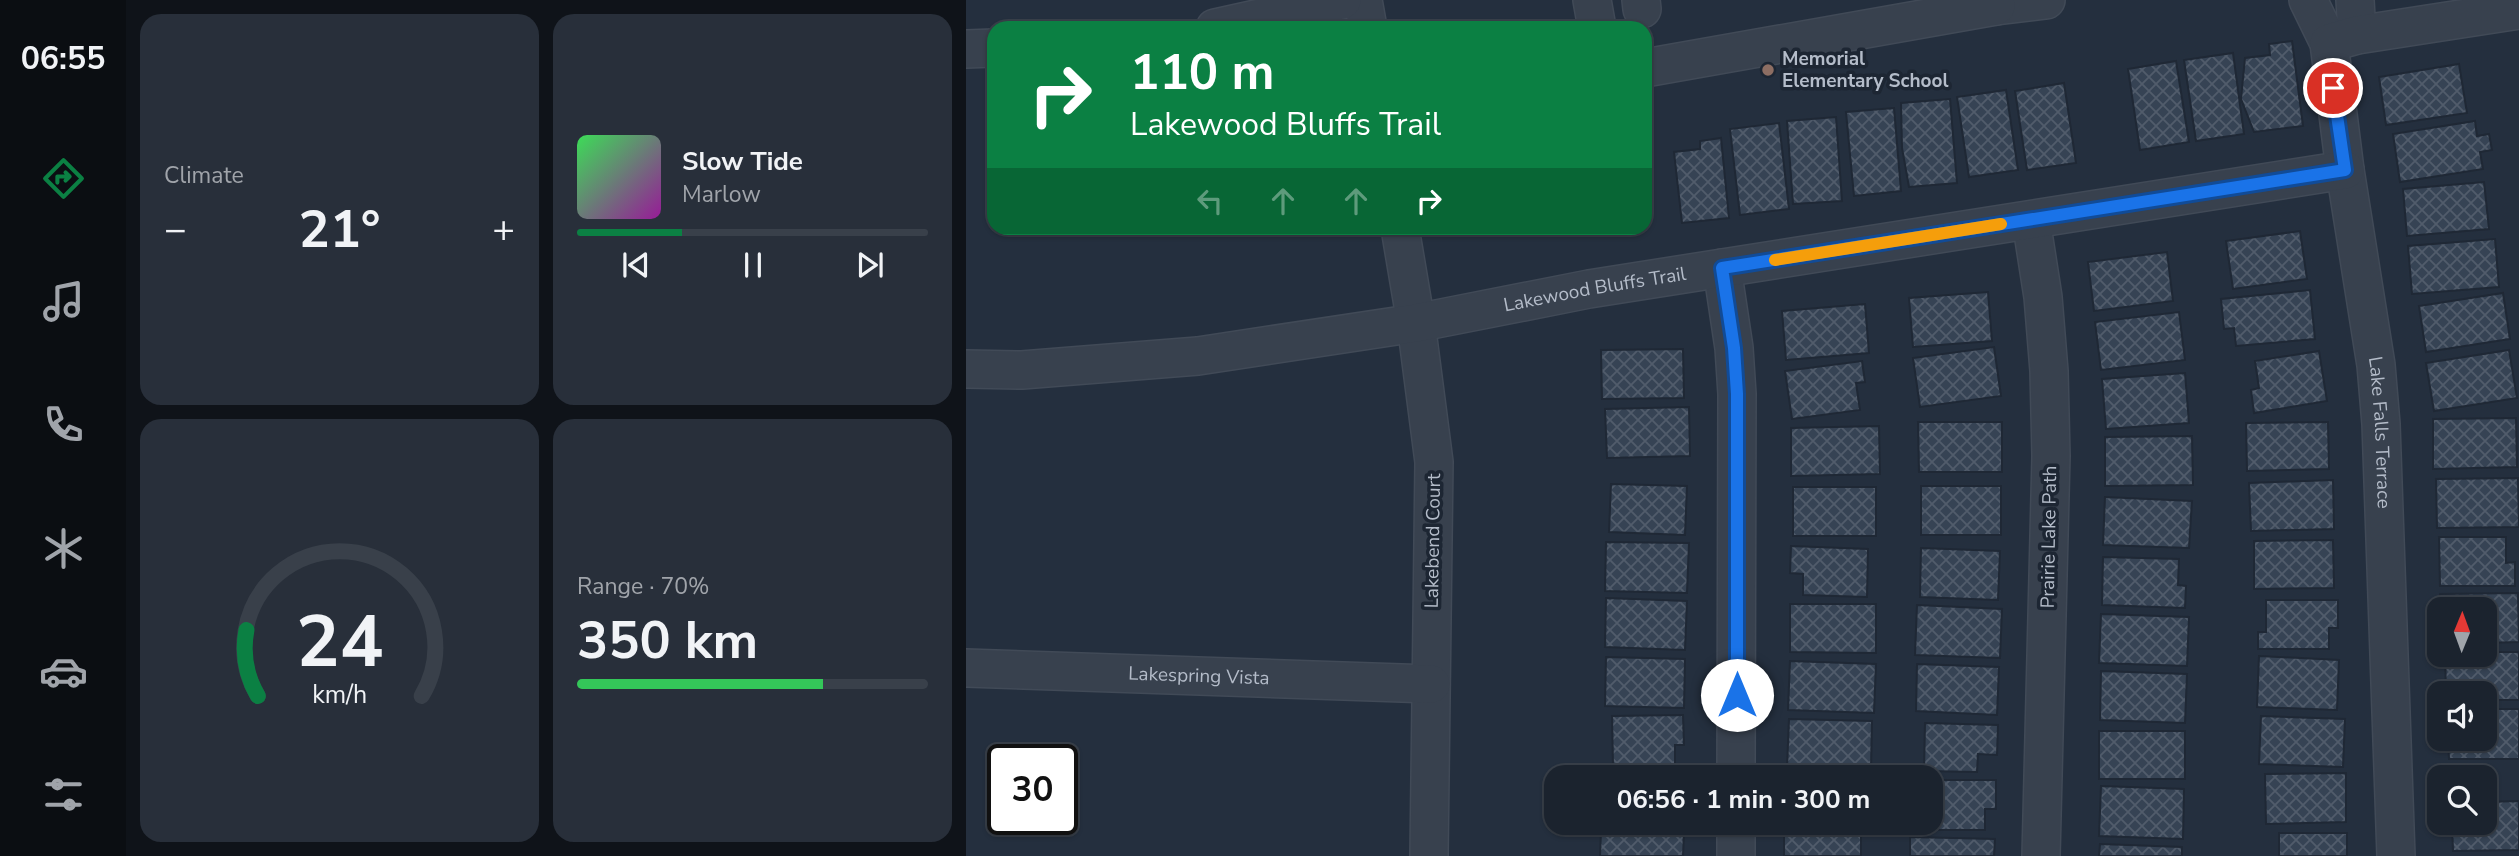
<!DOCTYPE html>
<html lang="en">
<head>
<meta charset="utf-8">
<style>
  :root { --surface:#1b232e; --page:#282f3a; --text:#f1f3f6; --muted:#a0a4aa; --line:#39404a; --accent:#0b8043 }
  body { margin:0; font-family:"Nunito Sans",sans-serif; background:var(--page); color:var(--text); height:100vh; display:flex; flex-direction:column; font-size:26px; white-space:nowrap }
  * { box-sizing:border-box; margin:0 }
  p { font-size:23px; color:var(--muted) }
  .icon { flex:none; width:38px; height:38px; fill:none; stroke:currentColor; stroke-width:2; stroke-linecap:round; stroke-linejoin:round }
  .map { position:relative; flex:1; overflow:hidden }
  .side { display:flex; flex-direction:column; gap:14px; padding:14px; background:#0f1319; width:840px }
  .side>* { flex:none }
  .top-card { position:absolute; left:21px; top:21px; width:665px; height:214px; border-radius:21px; box-shadow:0 2px 5px #0004,0 0 0 2px var(--line); background:#0b8043; color:#fff; overflow:hidden }
  .needle { width:46px; rotate:1deg }
  .fabs { position:absolute; left:1461px; top:597px; display:grid; gap:14px }
  .fabs a { display:grid; place-items:center; width:70px; height:70px; border-radius:14px; background:var(--surface); box-shadow:0 2px 5px #0004,0 0 0 2px var(--line); font-size:35px }
  .speed { position:absolute; left:21px; top:744px; display:flex; gap:14px; font-size:35px; font-weight:700; text-align:center }
  .speed>* { display:grid; place-content:center; width:91px; height:91px; border-radius:50%; background:var(--surface); box-shadow:0 2px 5px #0004,0 0 0 2px var(--line); line-height:1 }
  .speed .limit { border:4px solid #111; border-radius:10px; background:#fff; color:#111 }
  .pin { position:absolute; display:grid; place-items:center; width:60px; height:60px; color:#fff; margin:-30px; border:4px solid #fff; border-radius:50%; box-shadow:0 2px 7px #0007 }
  .me { position:absolute; width:77px; margin:-38px; rotate:0deg; stroke-linejoin:round; filter:drop-shadow(0 0 5px #0008) }
  .turn { display:flex; align-items:center; gap:24px; height:147px; padding:0 28px; font-size:32px }
  .turn .icon { width:91px; height:91px; stroke-width:2.5 }
  .turn b { display:block; font-size:49px; line-height:60px }
  .lanes { display:flex; align-items:center; height:66px; padding:0 28px; background:#0003; justify-content:center; gap:35px; direction:ltr }
  .lanes .off { opacity:.35 }
  .big { font-size:52px; font-weight:700; line-height:1.1 }
  .side .card { flex:1; display:flex; flex-direction:column; justify-content:center; gap:10px; min-width:0; padding:0 24px; border-radius:21px; background:var(--page) }
  .side .dial { align-items:center; gap:0 }
  .dial svg { height:182px; overflow:visible; fill:none; stroke:var(--line); stroke-width:7; stroke-linecap:round; text-anchor:middle }
  .dial text { fill:var(--text); stroke:none }
  .song { display:flex; align-items:center; gap:21px }
  .cover { width:84px; height:84px; border-radius:10px; background:linear-gradient(135deg,hsl(130 70% 55%),hsl(300 70% 35%)) }
  .played { height:7px; border-radius:4px; background:linear-gradient(90deg,var(--accent) 30%,var(--line) 30%) }
  .keys { display:flex; justify-content:space-around; direction:ltr }
  .heat { display:flex; justify-content:space-between; align-items:center; font-size:38px; direction:ltr }
  .charge { height:10px; border-radius:5px; background:linear-gradient(90deg,#34c759 70%,var(--line) 0) }
  .side .tiles { flex:1; display:grid; gap:14px; grid-template-columns:repeat(2,1fr) }
  .trip { position:absolute; left:578px; top:765px; width:399px; height:70px; border-radius:21px; background:var(--surface); box-shadow:0 2px 5px #0004,0 0 0 2px var(--line); font-weight:700; line-height:70px; text-align:center }
  main { display:flex; flex:1; min-height:0 }
  .tab-bar { display:flex; flex-direction:column; width:126px; justify-content:space-around; align-items:center; background:#0b0e12; color:var(--muted) }
  .tab-bar .icon { width:49px; height:49px }
  .tab-bar .active { color:var(--accent) }
  .tab-bar b { font-size:32px; color:var(--text) }
  .map>svg:first-child { display:block }
  .building { fill:url(#building-cross-hatch); stroke:#1f2835; stroke-width:2 }
  .lines { fill:none; stroke-linecap:round; stroke-linejoin:round }
  .minor-casing { stroke:#414a57; stroke-width:40 }
  .minor { stroke:#38414e; stroke-width:37 }
  .route-casing { stroke:#114b97; stroke-width:18 }
  .route { stroke:#1a73e8; stroke-width:12 }
  .slow { stroke:#f59e0b; stroke-width:12 }
  .education-dot { fill:#8d6e63; stroke:#1d2633; stroke-width:2.5 }
  .labels { text-anchor:middle; dominant-baseline:central; stroke-width:7; stroke-linejoin:round; paint-order:stroke }
  .poi-label { font-size:19px; font-weight:bold; fill:#b4bcc9; stroke:#1d2633; text-anchor:start }
  .street-label { font-size:19px; fill:#b4bcc9; stroke:#1d2633 }
</style>
</head>
<body>
<main>
<nav class="tab-bar">
<b>06:55</b>
<svg class="icon active" aria-label="directions" viewBox="0 0 24 24"><path d="M12 3l9 9-9 9-9-9zM9 14v-3h6M13 9l2 2-2 2"/></svg>
<svg class="icon" aria-label="music" viewBox="0 0 24 24"><path d="M9 18V5l10-2v13"/><circle cx="6" cy="18" r="3"/><circle cx="16" cy="16" r="3"/></svg>
<svg class="icon" aria-label="phone" viewBox="0 0 24 24"><path d="M5 4h4l2 5-3 2q2 4 5 5l2-3 5 2v4C11 20 4 13 5 4z"/></svg>
<svg class="icon" aria-label="climate" viewBox="0 0 24 24"><path d="M12 3v18M4 7l16 10M4 17L20 7"/></svg>
<svg class="icon" aria-label="car" viewBox="0 0 24 24"><path d="M5 17H2v-5l4-1 3-4h7l3 4 3 1v5h-3M9 17h6M6 11h13"/><circle cx="7" cy="17" r="2"/><circle cx="17" cy="17" r="2"/></svg>
<svg class="icon" aria-label="filters" viewBox="0 0 24 24"><path d="M4 7h16M4 17h16"/><circle cx="9" cy="7" r="2"/><circle cx="15" cy="17" r="2"/></svg>
</nav>
<section class="side">
<div class="tiles">
<div class="card"><p>Climate</p>
<div class="heat"><a>−</a><b class="big">21°</b><a>+</a></div>
</div>
<div class="card">
<div class="song"><i class="cover"></i><div><b>Slow Tide</b><p>Marlow</p></div></div>
<div class="played"></div>
<div class="keys"><svg class="icon" aria-label="previous" viewBox="0 0 24 24"><path d="M18 5L8 12l10 7zM5 5v14"/></svg><svg class="icon" aria-label="pause" viewBox="0 0 24 24"><path d="M8 5v14M16 5v14"/></svg><svg class="icon" aria-label="next" viewBox="0 0 24 24"><path d="M6 5l10 7-10 7zM19 5v14"/></svg></div>
</div>
<div class="card dial"><svg viewBox="0 0 100 80">
<path d="M14 69A42 42 0 1 1 86 69"/>
<path d="M14 69A42 42 0 0 1 9 40" stroke="#0b8043"/>
<text x="50" y="56" font-size="32" font-weight="700">24</text>
<text x="50" y="72" font-size="11">km/h</text>
</svg></div>
<div class="card"><p>Range · 70%</p><b class="big">350 km</b><div class="charge"></div></div>
</div>
</section>
<div class="map">
<svg width="1553" height="856" viewBox="0 0 1553 856">
  <defs>
    <pattern id="building-cross-hatch" width="8" height="8" patternUnits="userSpaceOnUse" patternTransform="scale(1.75)"><rect width="8" height="8" fill="#364354"/><path d="M0 0l8 8M0 8l8-8" fill="none" stroke="#515c6b"/></pattern>
  </defs>
  <rect width="100%" height="100%" fill="#242f3e"/>
  <path class="building" d="M1326,41L1337,126L1288,132L1275,99L1279,58L1304,55L1303,44Z
    M1267,53L1278,134L1230,141L1218,60Z
    M1210,61L1223,142L1174,150L1162,69Z
    M1493,64L1501,113L1420,125L1413,77Z
    M1098,83L1110,163L1061,170L1049,91Z
    M1040,90L1052,170L1003,177L991,97Z
    M984,99L991,183L943,187L936,148L935,103Z
    M928,108L935,191L888,196L880,112Z
    M870,117L876,201L827,204L821,121Z
    M1509,121L1511,136L1523,134L1526,150L1514,152L1517,169L1434,182L1427,134Z
    M813,123L823,209L774,215L764,129Z
    M755,138L763,218L716,223L708,152L734,149V141Z
    M1518,182L1523,229L1441,236L1437,189Z
    M1334,231L1341,279L1267,289L1260,241Z
    M1529,239L1533,287L1446,294L1442,246Z
    M1201,252L1207,301L1128,311L1122,262Z
    M1344,290L1349,339L1270,346L1268,328L1258,329L1255,299Z
    M1022,292L1026,341L947,347L943,298Z
    M1537,293L1544,339L1460,352L1453,306Z
    M899,304L903,353L820,360L816,311Z
    M1213,312L1219,360L1135,370L1129,322Z
    M1028,347L1035,396L954,407L947,358Z
    M717,349L718,398L636,399L635,350Z
    M1543,350L1551,398L1468,411L1460,363Z
    M1353,351L1361,401L1288,413L1285,390L1293,388L1289,361Z
    M896,361L899,382L890,383L894,410L826,419L819,371Z
    M1219,373L1223,423L1140,429L1136,379Z
    M723,407L724,456L641,458L639,409Z
    M1550,418L1551,467L1467,469V419Z
    M952,422H1036V472H953Z
    M1362,422L1363,469L1281,471L1280,423Z
    M913,426L914,474L825,476V428Z
    M1226,436L1227,485L1139,486V437Z
    M1552,478L1553,527L1471,528L1470,479Z
    M1367,480L1368,529L1285,531L1283,483Z
    M645,484L721,486L719,535L643,532Z
    M955,486H1035V535H955Z
    M827,487H910V536H827Z
    M1139,497L1226,501L1223,548L1137,545Z
    M1473,537H1540V563L1549,562V586H1474Z
    M1367,540L1368,588L1288,589V541Z
    M640,542L723,543L721,593L639,591Z
    M825,546L902,549L901,597L837,595V574L824,573Z
    M955,548L1034,551L1032,600L954,597Z
    M1137,557L1213,559L1212,585L1220,586L1219,608L1136,605Z
    M1552,593L1553,642L1519,643V609H1474V594Z
    M640,598L721,601L719,650L639,647Z
    M1300,600H1372V628H1363V649H1292V632H1300Z
    M824,604H910V653L824,652Z
    M951,605L1036,609L1034,658L949,655Z
    M1135,614L1223,617L1221,666L1133,663Z
    M1519,652H1553V700H1519V693H1480L1479,654H1519Z
    M1293,656L1373,660L1371,710L1291,707Z
    M640,657L719,659L718,708L639,706Z
    M824,661L910,664L908,713L822,710Z
    M951,664L1033,667L1031,715L950,711Z
    M1135,671L1221,674L1219,723L1134,720Z
    M1519,709H1553V759H1483L1482,738H1519Z
    M717,715L718,745H709V765H647L646,716Z
    M1295,716L1379,719L1377,767L1293,764Z
    M823,719L906,721L905,770L821,768Z
    M959,723L1032,725L1031,755L1012,754L1011,772L958,771Z
    M1133,731H1219V779H1133Z
    M636,772L716,775V777H636Z
    M1380,773V822L1300,824L1299,774Z
    M964,780H1030V809H1019V830H958V822H964Z
    M1135,786L1218,789L1217,839L1133,836Z
    M1553,801V850L1487,851L1486,822H1519V802Z
    M820,822H896V826H820Z
    M635,831L718,833L717,856H634Z
    M1313,833H1381V856H1313Z
    M818,836H895V856H818Z
    M944,837L1029,839L1028,856H944Z
    M1134,844L1216,847V856H1133Z"/>
  <g class="lines">
    <defs>
      <g id="minor">
        <path d="M397,0L402,28"/>
        <path d="M626,0L631,28"/>
        <path d="M675,0L676,9"/>
        <path id="s1" d="M1342,0L1363,43L1379,170L1410,365L1415,424L1430,856"/>
        <path d="M1389,0L1391,35"/>
        <path d="M1030,6L1080,0"/>
        <path d="M249,28L376,0"/>
        <path d="M1363,43L1391,35L1553,10"/>
        <path d="M0,49L28,48"/>
        <path d="M679,68L1030,6L1029,0"/>
        <path d="M1065,220L1077,297L1083,371L1085,456L1075,856"/>
        <path d="M434,228L450,323L468,462L463,856"/>
        <path d="M756,268L768,348L771,394L770,777"/>
        <path id="s2" d="M0,369L56,370L232,356L450,323L623,289L1379,170"/>
        <path id="s3" d="M0,668L465,684"/>
        <path d="M770,856V822"/>
      </g>
    </defs>
    <use href="#minor" class="minor-casing"/>
    <use href="#minor" class="minor"/>
  </g>
  <g class="lines">
    <defs>
      <path id="route" d="M771,695V394L768,348L756,268L1379,170L1367,88"/>
    </defs>
    <use href="#route" class="route-casing"/>
    <use href="#route" class="route"/>
    <path class="slow" d="M809,260L1035,224"/>
  </g>
  <circle class="education-dot" cx="802" cy="70" r="7"/>
  <g class="labels">
    <g class="poi-label">
      <text x="816" y="59">Memorial<tspan x="816" dy="22">Elementary School</tspan></text>
    </g>
    <g class="street-label">
      <text stroke="none"><textPath href="#s2" startOffset="635">Lakewood Bluffs Trail</textPath></text>
      <text stroke="none"><textPath href="#s1" startOffset="441">Lake Falls Terrace</textPath></text>
      <text transform="translate(1083 537) rotate(-89)">Prairie Lake Path</text>
      <text transform="translate(467 541) rotate(-89)">Lakebend Court</text>
      <text stroke="none"><textPath href="#s3" startOffset="233">Lakespring Vista</textPath></text>
    </g>
  </g>
</svg>
<div class="fabs">
<a><svg class="needle" viewBox="-14 -14 28 28"><path d="M0-13l5 13h-10z" fill="#e53935"/><path d="M0 13l5-13h-10z" fill="#a0a4aa"/></svg></a>
<a><svg class="icon" aria-label="sound" viewBox="0 0 24 24"><path d="M4 9h4l5-4v14l-5-4H4zM17 9q2 3 0 6"/></svg></a>
<a><svg class="icon" aria-label="search" viewBox="0 0 24 24"><circle cx="10" cy="10" r="6"/><path d="M15 15l6 6"/></svg></a>
</div>
<div class="speed"><div class="limit">30</div></div>
<div class="pin" style="left:1367px;top:88px;background:#d93025"><svg class="icon" aria-label="arrive" viewBox="0 0 24 24"><path d="M6 21V4h12l-3 4 3 4H6"/></svg></div>
<svg class="me" style="left:771px;top:695px" viewBox="-20 -20 40 40"><circle r="19" fill="#fff"/><path d="M0-13L10 11 0 6-10 11z" fill="#1a73e8"/></svg>
<div class="trip">06:56 · 1 min · 300 m</div>
<div class="top-card">
<div class="turn"><svg class="icon" aria-label="right" viewBox="0 0 24 24"><path d="M7 20v-9h11M14 6l5 5-5 5"/></svg><div><b>110 m</b>Lakewood Bluffs Trail</div></div>
<div class="lanes"><svg class="icon off" aria-label="left" viewBox="0 0 24 24"><path d="M17 20v-9H6M10 6l-5 5 5 5"/></svg><svg class="icon off" aria-label="ahead" viewBox="0 0 24 24"><path d="M12 20V5M6 11l6-6 6 6"/></svg><svg class="icon off" aria-label="ahead" viewBox="0 0 24 24"><path d="M12 20V5M6 11l6-6 6 6"/></svg><svg class="icon" aria-label="right" viewBox="0 0 24 24"><path d="M7 20v-9h11M14 6l5 5-5 5"/></svg></div>
</div>
</div>
</main>
</body>
</html>
